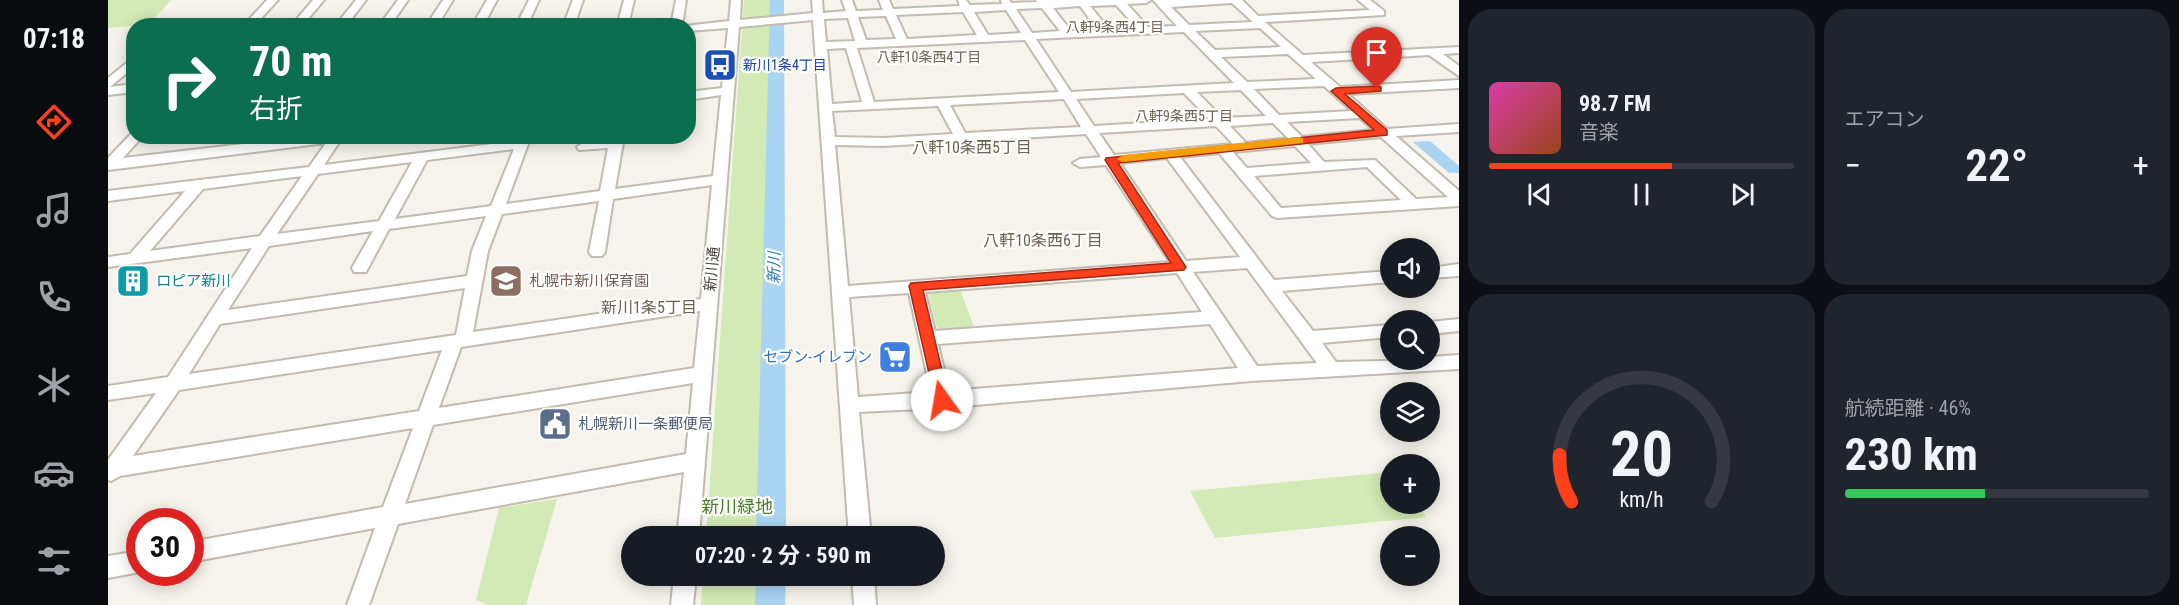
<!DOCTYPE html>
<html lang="ja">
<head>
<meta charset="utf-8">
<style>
  :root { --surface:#171b24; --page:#20242c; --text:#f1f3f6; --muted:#9ea1a6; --line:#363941; --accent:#fc3f1d }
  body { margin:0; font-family:"Roboto Condensed","Noto Sans JP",sans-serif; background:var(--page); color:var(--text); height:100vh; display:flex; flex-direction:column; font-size:22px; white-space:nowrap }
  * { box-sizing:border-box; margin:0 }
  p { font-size:20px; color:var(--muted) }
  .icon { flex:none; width:33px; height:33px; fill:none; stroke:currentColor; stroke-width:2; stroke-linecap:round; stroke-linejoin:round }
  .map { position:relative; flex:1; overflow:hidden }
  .side { display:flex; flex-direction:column; gap:9px; padding:9px; background:#0d0f14; width:720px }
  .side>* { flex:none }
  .banner { position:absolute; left:18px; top:18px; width:570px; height:126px; border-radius:24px; box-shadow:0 3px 15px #0003; background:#0b6e4f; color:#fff; overflow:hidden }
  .tools { position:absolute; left:1272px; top:238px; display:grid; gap:12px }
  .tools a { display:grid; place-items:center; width:60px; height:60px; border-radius:50%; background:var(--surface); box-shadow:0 3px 15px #0003; font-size:30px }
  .speed { position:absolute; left:18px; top:508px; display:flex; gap:12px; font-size:30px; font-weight:700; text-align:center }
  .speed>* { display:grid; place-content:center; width:78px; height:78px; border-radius:50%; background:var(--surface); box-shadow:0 3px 15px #0003; line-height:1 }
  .speed .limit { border:9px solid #d22; background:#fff; color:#111 }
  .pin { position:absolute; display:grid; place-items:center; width:51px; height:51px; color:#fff; margin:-62px -26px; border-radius:50% 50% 50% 0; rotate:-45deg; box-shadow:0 0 6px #0007 }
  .pin .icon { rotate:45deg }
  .me { position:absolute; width:66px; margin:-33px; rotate:347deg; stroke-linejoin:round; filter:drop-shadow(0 0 4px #0008) }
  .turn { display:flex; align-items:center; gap:21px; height:126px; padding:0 24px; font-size:27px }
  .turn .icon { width:78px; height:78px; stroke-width:2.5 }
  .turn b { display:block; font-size:42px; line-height:51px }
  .big { font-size:45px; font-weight:700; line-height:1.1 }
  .side .tile { flex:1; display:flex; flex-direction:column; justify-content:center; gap:9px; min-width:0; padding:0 21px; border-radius:24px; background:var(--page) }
  .side .dial { align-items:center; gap:0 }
  .dial svg { height:156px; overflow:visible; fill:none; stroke:var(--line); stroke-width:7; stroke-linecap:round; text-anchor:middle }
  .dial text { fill:var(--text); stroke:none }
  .song { display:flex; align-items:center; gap:18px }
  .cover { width:72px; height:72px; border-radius:9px; background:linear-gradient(135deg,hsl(320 70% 55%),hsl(20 70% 35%)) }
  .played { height:6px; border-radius:3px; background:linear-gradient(90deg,var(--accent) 60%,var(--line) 60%) }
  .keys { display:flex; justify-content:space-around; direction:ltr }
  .heat { display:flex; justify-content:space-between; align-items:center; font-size:33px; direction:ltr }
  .charge { height:9px; border-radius:4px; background:linear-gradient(90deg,#34c759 46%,var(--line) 0) }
  .side .tiles { flex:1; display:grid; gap:9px; grid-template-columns:repeat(2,1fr) }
  .trip { position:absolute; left:513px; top:526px; width:324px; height:60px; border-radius:30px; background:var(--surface); box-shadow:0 3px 15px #0003; font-weight:700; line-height:60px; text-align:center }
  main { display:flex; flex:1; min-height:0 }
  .menu { display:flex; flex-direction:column; width:108px; justify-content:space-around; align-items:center; background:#090b0e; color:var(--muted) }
  .menu .icon { width:42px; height:42px }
  .menu .selected { color:var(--accent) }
  .menu b { font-size:27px; color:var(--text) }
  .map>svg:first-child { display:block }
  .green { fill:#d2eab5 }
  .water { fill:#a9d4f2 }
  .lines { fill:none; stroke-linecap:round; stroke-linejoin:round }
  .river { fill:#a9d4f2; fill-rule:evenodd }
  .minor-casing { stroke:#c2bbae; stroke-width:4 }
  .minor { fill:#fff; fill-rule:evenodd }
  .route { fill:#fc3f1d; stroke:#a42913; stroke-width:1.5 }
  .slow { fill:#f59e0b }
  .labels { text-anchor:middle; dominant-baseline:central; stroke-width:4.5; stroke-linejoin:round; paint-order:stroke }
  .far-neighbourhood-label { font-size:14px; fill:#6e6250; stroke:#fff }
  .far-transit-label { font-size:14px; fill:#164399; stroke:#fff; text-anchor:start }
  .street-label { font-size:15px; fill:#4b4439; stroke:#fff }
  .culture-label { font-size:15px; fill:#0d838f; stroke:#fff; text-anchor:start }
  .education-label { font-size:15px; fill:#785e54; stroke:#fff; text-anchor:start }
  .shop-label { font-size:15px; fill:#366cbe; stroke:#fff; text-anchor:end }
  .service-label { font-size:15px; fill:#4e5e75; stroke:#fff; text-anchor:start }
  .neighbourhood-label { font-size:16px; fill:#6e6250; stroke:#fff }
  .water-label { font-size:16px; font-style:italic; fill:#2e7ab2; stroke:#fff }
  .near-park-label { font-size:18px; fill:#4a7f2a; stroke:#fff }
</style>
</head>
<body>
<main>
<nav class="menu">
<b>07:18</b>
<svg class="icon selected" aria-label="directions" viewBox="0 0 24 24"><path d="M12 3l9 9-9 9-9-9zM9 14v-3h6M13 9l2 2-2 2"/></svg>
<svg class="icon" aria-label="music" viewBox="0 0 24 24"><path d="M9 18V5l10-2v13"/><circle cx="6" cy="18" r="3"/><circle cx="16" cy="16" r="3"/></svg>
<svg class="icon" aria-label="phone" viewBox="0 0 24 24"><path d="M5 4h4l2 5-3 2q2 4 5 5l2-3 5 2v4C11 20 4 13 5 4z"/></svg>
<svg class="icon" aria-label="climate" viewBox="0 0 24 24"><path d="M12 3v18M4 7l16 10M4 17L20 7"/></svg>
<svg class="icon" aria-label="car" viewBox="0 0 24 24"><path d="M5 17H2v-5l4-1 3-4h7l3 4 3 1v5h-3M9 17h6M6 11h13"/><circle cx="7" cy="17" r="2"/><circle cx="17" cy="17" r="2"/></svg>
<svg class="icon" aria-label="filters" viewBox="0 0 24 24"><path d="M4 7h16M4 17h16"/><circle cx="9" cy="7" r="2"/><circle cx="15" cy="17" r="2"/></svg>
</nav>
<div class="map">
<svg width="1351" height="605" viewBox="0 0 1351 605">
  <rect width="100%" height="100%" fill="#f6f3ec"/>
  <path class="green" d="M0,0H63L43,22L36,25L0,28Z
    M636,0H665L658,537H598Z
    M825,289H852L866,327L832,330L828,325L820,292Z
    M1282,472V504H1309L1318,517L1107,538L1082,491Z
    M449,499L418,605H380L368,600L391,508Z
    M595,576H658L657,605H593Z"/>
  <path class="water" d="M1322,141L1351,166V173H1341L1305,142Z"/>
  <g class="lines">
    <path class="river" d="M662,0H676L678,537H648Z
      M648,576H678L677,605H647Z"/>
    <defs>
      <path id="minor" d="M159,0H170L146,26H135Z
        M205,0H216L194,26H183Z
        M248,0H258L238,26H227Z
        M290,0H300L282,26H271Z
        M335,0H345L329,26H318Z
        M379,0H389L375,26H364Z
        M421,0H431L419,26H408Z
        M465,0H475L466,26H455Z
        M516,0H526L520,26H509Z
        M568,0H578L574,26H563Z
        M623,0H633L632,20L705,13L704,0H714L715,13L738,11L734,0H744L748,11L775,10L771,0H781L785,9L852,6L850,0H858L862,5L894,4L893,0H901L904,3L929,2L928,0H1043L1038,3L1019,4L1040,27L1069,26L1045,0H1134L1150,16L1262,10L1250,0H1262L1276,11V15L1157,22L1195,55L1351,47V53L1335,54L1351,66V76L1321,55L1203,62L1232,87L1351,80V88L1240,94L1279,129L1351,124V132L1288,136L1351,191V206L1169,218L1164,216L1111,153L1072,157L1166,280L1282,271V282L1174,291L1205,331L1282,325V337L1214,343L1228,362L1322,360V357L1351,355V369L1143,381L834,408L751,412L763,537H741L705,20L631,27L591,537H569L576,472L290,524L261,605H239L267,528L82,562V542L275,507L305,428L12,476L3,481L0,480V460L48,393L0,400V386L60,377L144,248L0,267V257L22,254L77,191L0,201V191L201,167L218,143L0,170V158L24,133L26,136H35L15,158L203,136H239L238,140L232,141L216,165L409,141L411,136H423L398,204L492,191L500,148L471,150L469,147C478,140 506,136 515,143L507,189L605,176L613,95L580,100V92L614,88L620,28L580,31V26H577L621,21ZM1124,3L1145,22L1081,25L1063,7ZM1008,5L1029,28L1001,29L982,6ZM972,6L990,30L963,31L945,8ZM934,8L952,31L924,33L908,9ZM898,10L913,33L880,35L866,12ZM855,12L869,35L799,39L788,15ZM778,16L788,39L758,40L750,17ZM740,18L747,41L718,42L716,19ZM1152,28L1173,47L1107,50L1087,31ZM1076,32L1126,83L963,92L928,39ZM917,40L951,92L766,102L749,48ZM738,48L754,102L724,104L719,49ZM1180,54L1208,79L1139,82L1113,57ZM1216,86L1244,111L1171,115L1146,89ZM1133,90L1158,116L1114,118L1089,92ZM1076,93L1101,119L986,126L968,99ZM956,99L973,127L857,133L842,105ZM830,106L845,134L775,138L727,137L724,111ZM1252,118L1265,130L1194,137L1179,122ZM1165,123L1180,138L1138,143L1122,126ZM1108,126L1125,144L1006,155L991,133ZM978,134L993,157L972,159L965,163L972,167L998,165L1062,262L740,286L727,145L775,146ZM1273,137L1340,197L1308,199L1267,160L1216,162L1200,144ZM1187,146L1203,163L1139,168L1125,152ZM406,149L383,206L287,219L319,160ZM1059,158L1132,257L1078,261L1012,163ZM304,162L271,221L169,234L210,174ZM1259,167L1293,200L1173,208L1146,176ZM194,176L152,236L42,251L95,189ZM604,185L593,299L365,332L380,251L394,214L491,201L481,252L484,256H494L497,252L505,199ZM378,216L364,251L359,276L120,310L161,246L265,231L244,268L246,272H258L281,229ZM1139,268L1209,363L1149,366L1085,272ZM1069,273L1094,312L827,331L817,292ZM357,288L348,335L81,374L112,324ZM801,293L823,392L750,397L741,297ZM592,311L586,368L331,408L353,347ZM1102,324L1130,368L841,391L830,344ZM334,350L311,411L25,456L71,390ZM585,383L578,454L297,504L325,425Z
        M26,57V67L2,87L26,84V92L0,95V78Z
        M1351,264V276L1322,278V268Z
        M1351,319V331L1322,334V322Z
        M32,551V572L0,578V556Z
        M566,576H588L585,605H563Z
        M744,576H766L768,605H746Z"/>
    </defs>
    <use href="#minor" class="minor-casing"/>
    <use href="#minor" class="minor"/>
  </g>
  <path class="route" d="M1269,86L1273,87V91L1237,94L1279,130V135L1010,163L1076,264L1078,267L1076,270L815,290L841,400L839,404L834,406L828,404L801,286L803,283L1063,263L997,160L998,158L1266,130L1223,91L1228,88Z"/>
  <path class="slow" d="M1191,137L1195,138V143L1015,162L1009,159L1015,155Z"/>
  <defs>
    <symbol id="bus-square" viewBox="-11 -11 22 22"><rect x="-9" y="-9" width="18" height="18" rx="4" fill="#1a4fb4" stroke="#fff"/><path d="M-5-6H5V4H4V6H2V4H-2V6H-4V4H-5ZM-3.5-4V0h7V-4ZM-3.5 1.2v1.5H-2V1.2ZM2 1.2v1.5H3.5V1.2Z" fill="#fff"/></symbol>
    <symbol id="building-square" viewBox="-11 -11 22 22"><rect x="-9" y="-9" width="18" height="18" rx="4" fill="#0f9aa8" stroke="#fff"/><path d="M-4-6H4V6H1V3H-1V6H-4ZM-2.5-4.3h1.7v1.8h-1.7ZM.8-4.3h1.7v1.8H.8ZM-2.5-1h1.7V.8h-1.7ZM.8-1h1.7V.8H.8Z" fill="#fff"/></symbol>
    <symbol id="school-square" viewBox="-11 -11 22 22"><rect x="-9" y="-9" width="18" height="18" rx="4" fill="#8d6e63" stroke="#fff"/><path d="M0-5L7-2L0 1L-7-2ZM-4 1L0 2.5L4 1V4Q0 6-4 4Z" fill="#fff"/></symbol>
    <symbol id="supermarket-square" viewBox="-11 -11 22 22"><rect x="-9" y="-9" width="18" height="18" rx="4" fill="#3f7fe0" stroke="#fff"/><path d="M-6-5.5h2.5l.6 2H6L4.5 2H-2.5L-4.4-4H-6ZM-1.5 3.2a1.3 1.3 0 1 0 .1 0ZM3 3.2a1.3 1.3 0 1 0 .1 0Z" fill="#fff"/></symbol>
    <symbol id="civic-square" viewBox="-11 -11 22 22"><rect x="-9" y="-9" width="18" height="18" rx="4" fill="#5c6f8a" stroke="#fff"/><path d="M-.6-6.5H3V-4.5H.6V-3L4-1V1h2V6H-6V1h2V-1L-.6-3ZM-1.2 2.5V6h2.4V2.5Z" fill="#fff"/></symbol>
  </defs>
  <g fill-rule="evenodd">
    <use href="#bus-square" x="593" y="46" width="38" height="38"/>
    <use href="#building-square" x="6" y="262" width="38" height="38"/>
    <use href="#school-square" x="379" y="262" width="38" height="38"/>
    <use href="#supermarket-square" x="768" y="338" width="38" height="38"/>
    <use href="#civic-square" x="428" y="405" width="38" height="38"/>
  </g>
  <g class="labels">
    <g class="far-neighbourhood-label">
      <text x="1007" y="27">八軒9条西4丁目</text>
      <text x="821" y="57">八軒10条西4丁目</text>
      <text x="1076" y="116">八軒9条西5丁目</text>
    </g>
    <g class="far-transit-label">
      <text x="635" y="65">新川1条4丁目</text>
    </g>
    <g class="street-label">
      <text transform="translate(604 269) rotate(-85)">新川通</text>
    </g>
    <g class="culture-label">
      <text x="48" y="281">ロピア新川</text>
    </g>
    <g class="education-label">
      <text x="421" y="281">札幌市新川保育園</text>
    </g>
    <g class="shop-label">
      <text x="764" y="357">セブン-イレブン</text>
    </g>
    <g class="service-label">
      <text x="470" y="424">札幌新川一条郵便局</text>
    </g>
    <g class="neighbourhood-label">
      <text x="864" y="147">八軒10条西5丁目</text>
      <text x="935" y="240">八軒10条西6丁目</text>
      <text x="541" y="307">新川1条5丁目</text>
    </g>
    <g class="water-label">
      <text transform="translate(666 268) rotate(-89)">新川</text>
    </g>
    <g class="near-park-label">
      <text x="629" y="506">新川緑地</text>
    </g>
  </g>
</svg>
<div class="tools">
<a><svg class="icon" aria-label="sound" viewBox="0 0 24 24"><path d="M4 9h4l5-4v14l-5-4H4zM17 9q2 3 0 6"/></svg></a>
<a><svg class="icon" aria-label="search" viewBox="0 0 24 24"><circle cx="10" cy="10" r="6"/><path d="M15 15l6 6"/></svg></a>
<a><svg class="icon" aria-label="layers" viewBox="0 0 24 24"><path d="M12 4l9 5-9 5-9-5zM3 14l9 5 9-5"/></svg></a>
<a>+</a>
<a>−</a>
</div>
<div class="speed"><div class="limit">30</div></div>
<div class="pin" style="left:1269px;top:89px;background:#d93025"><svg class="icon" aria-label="arrive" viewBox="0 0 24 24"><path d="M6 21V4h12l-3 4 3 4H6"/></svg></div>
<svg class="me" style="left:834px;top:400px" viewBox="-20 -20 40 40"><circle r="19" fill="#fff"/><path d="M0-13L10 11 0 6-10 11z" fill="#fc3f1d"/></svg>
<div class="trip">07:20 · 2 分 · 590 m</div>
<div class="banner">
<div class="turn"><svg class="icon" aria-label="right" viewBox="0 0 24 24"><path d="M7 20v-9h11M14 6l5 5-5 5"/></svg><div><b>70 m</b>右折</div></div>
</div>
</div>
<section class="side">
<div class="tiles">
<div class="tile">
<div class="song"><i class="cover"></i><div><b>98.7 FM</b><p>音楽</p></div></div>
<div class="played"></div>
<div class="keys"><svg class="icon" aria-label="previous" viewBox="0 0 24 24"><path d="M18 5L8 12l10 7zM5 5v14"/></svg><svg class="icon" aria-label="pause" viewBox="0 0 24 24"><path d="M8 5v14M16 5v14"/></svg><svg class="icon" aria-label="next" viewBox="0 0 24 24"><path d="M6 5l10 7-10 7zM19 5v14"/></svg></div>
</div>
<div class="tile"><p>エアコン</p>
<div class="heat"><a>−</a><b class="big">22°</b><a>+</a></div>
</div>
<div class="tile dial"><svg viewBox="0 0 100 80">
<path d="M14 69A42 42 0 1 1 86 69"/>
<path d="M14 69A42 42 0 0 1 8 45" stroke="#fc3f1d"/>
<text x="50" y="56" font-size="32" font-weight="700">20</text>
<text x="50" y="72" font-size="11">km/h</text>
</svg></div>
<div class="tile"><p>航続距離 · 46%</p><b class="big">230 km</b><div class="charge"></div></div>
</div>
</section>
</main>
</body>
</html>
